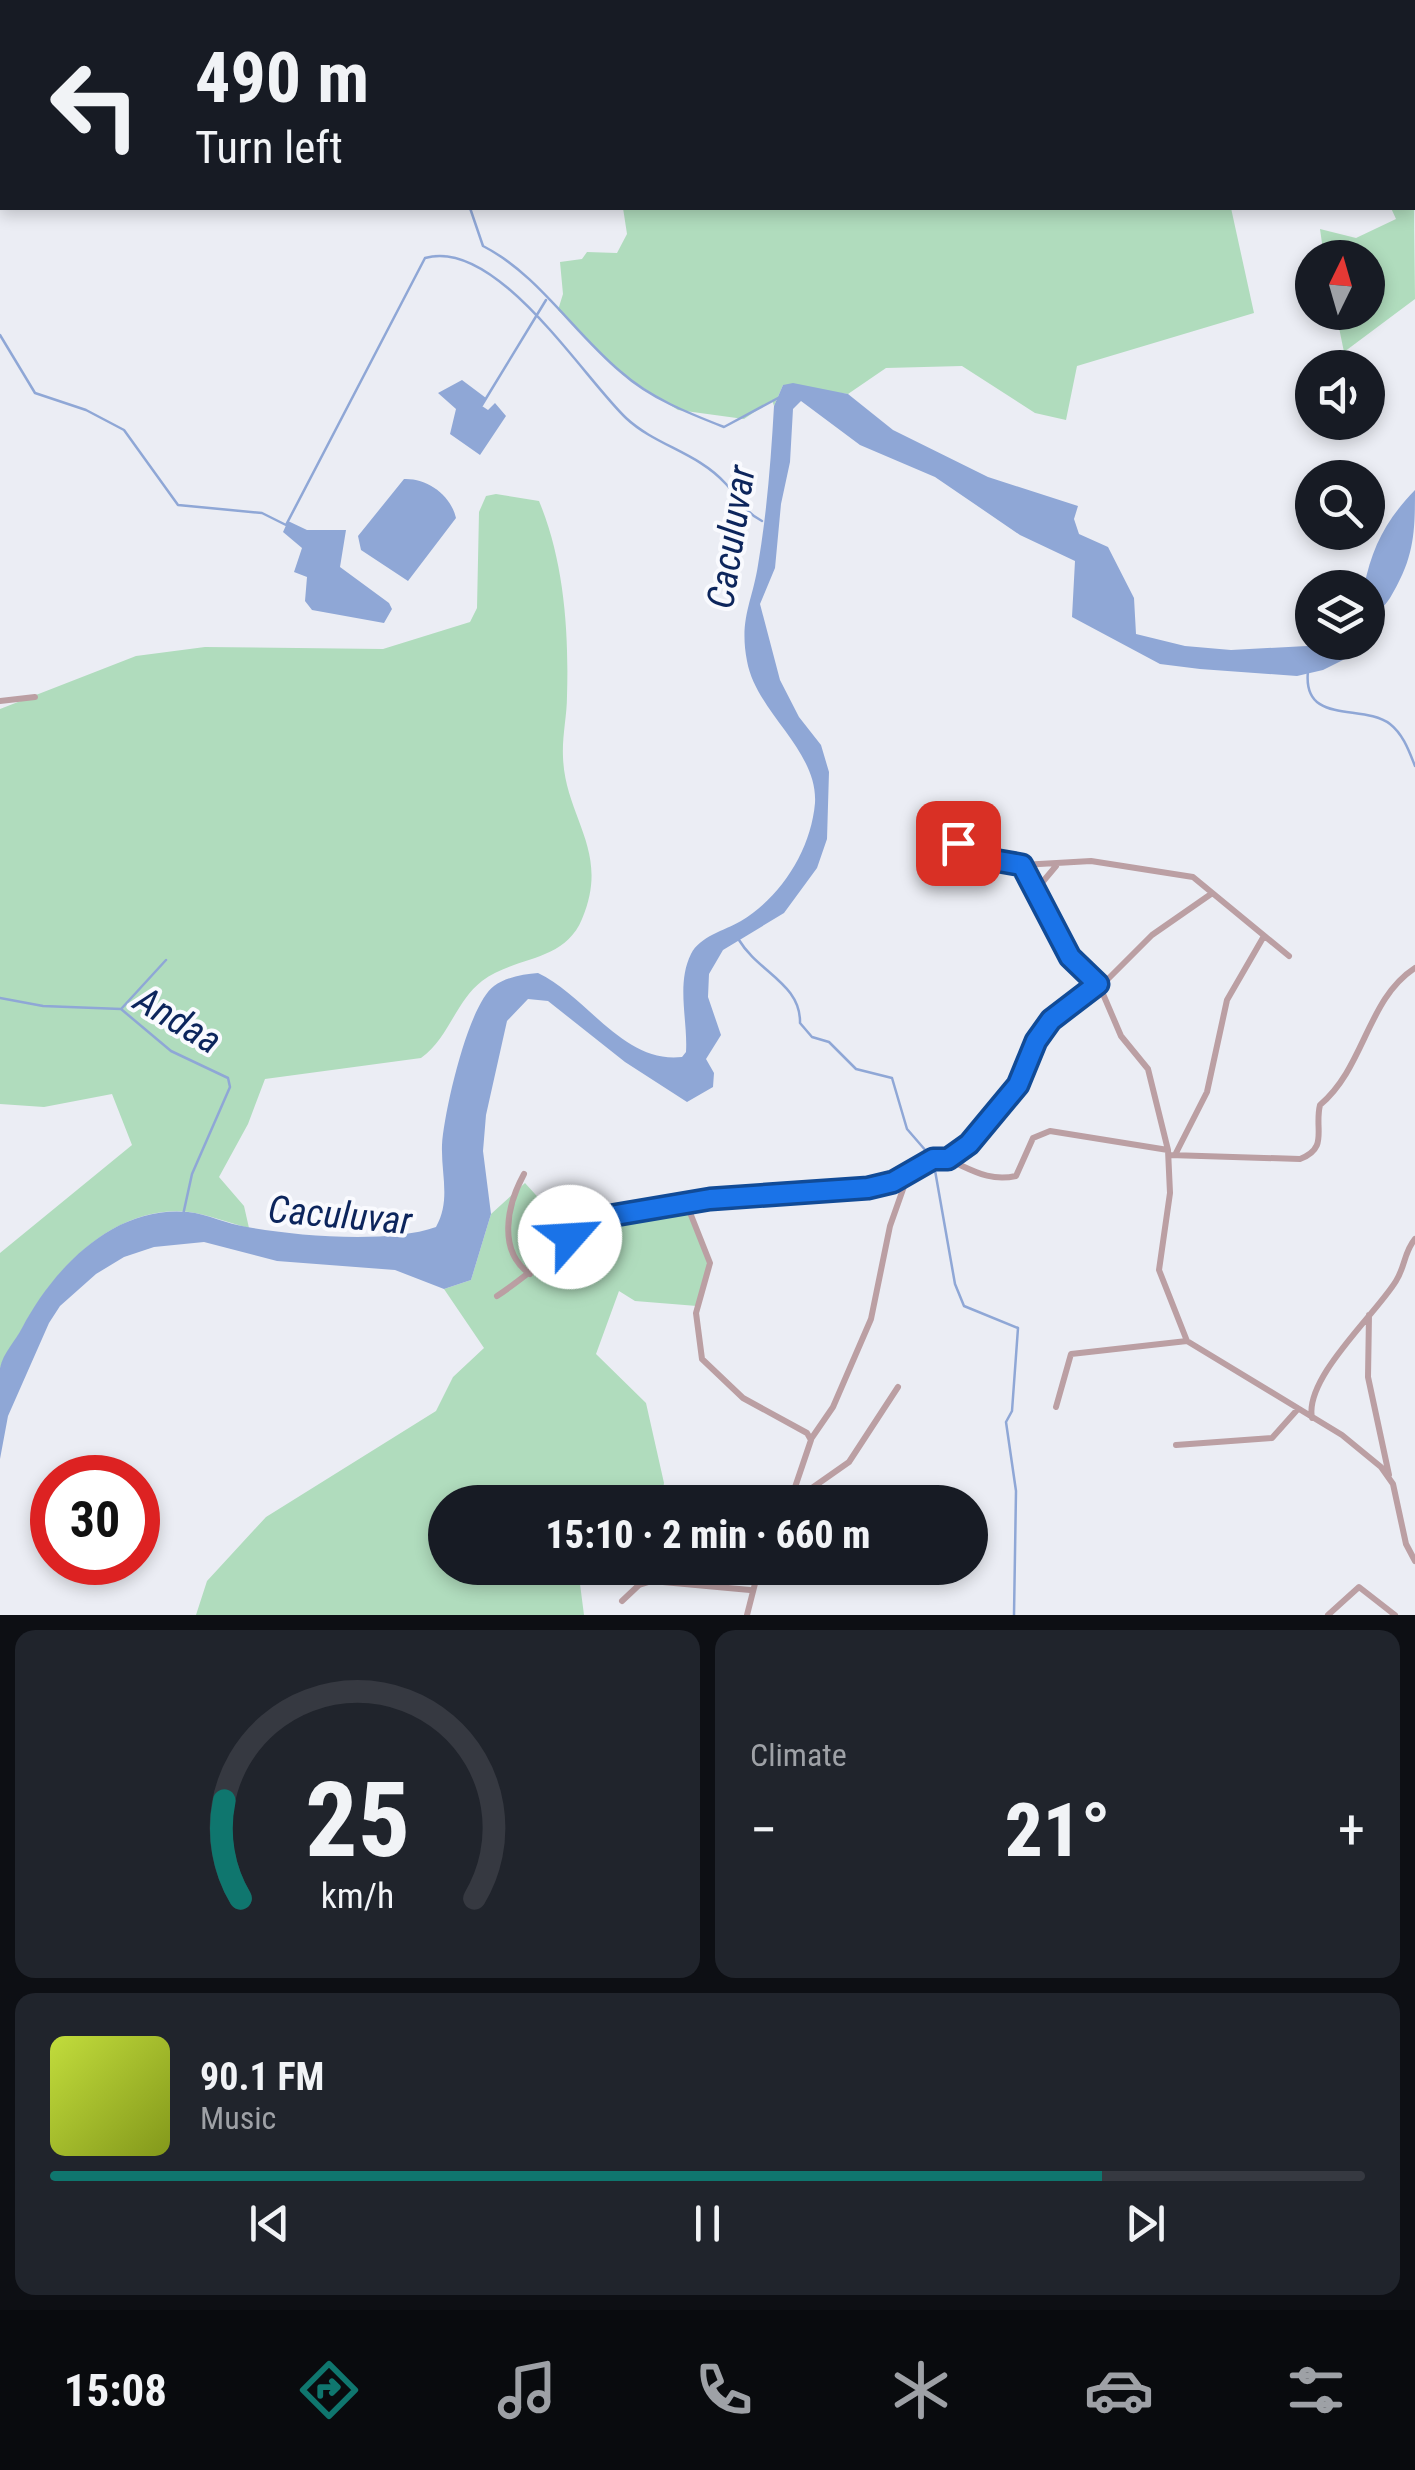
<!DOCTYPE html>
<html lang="en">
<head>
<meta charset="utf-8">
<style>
  :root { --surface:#171b24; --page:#20242c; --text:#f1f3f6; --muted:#9ea1a6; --line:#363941; --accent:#0f766e }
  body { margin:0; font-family:"Roboto Condensed",sans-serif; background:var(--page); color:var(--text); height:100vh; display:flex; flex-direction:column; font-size:38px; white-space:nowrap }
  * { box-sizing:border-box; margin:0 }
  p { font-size:32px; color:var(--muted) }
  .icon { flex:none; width:55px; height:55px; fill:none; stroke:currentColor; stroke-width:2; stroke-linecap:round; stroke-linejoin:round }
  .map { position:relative; height:1615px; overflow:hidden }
  .side { display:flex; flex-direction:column; gap:15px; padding:15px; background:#0d0f14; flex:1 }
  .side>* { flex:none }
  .guide { position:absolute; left:0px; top:0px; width:1415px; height:210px; box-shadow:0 5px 15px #0003; background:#171b24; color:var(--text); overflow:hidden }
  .needle { width:65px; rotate:5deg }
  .buttons { position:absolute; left:1295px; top:240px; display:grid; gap:20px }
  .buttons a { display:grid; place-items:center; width:90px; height:90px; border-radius:50%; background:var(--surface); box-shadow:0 5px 15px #0003; font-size:50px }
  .speed { position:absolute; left:30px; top:1455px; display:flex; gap:20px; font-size:50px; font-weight:700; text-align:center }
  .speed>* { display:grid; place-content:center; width:130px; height:130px; border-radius:50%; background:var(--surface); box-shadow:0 5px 15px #0003; line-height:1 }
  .speed .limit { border:15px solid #d22; background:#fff; color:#111 }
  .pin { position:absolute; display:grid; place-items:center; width:85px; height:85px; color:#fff; margin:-42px; border-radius:20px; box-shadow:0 5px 15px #0006 }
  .me { position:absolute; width:110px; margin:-55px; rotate:64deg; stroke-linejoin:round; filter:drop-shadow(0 0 8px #0008) }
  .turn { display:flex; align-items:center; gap:35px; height:210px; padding:0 30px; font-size:45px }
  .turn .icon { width:130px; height:130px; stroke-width:2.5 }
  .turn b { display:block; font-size:70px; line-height:85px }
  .big { font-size:75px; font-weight:800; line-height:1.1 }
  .side .widget { flex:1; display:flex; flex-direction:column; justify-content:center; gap:15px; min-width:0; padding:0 35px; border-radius:20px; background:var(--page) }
  .side .dial { align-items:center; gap:0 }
  .dial svg { height:260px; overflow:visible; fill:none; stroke:var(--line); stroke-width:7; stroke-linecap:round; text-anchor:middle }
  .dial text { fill:var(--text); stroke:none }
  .song { display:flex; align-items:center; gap:30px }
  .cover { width:120px; height:120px; border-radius:15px; background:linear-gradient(135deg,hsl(70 70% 55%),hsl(70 70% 35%)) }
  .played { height:10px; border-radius:5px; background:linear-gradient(90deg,var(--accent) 80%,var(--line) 80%) }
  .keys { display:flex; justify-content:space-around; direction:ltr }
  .heat { display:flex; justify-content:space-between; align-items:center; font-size:55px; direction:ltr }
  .side .tiles { flex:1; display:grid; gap:15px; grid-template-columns:1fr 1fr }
  .widget:last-child { grid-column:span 2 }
  .trip { position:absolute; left:428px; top:1485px; width:560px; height:100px; border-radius:50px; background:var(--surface); box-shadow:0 5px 15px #0003; font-weight:800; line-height:100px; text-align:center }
  .dock { display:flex; height:160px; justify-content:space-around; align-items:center; background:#090b0e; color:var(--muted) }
  .dock .icon { width:70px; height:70px }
  .dock .active { color:var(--accent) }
  .dock b { font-size:45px; color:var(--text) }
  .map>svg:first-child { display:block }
  .green { fill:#b0dcbd }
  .water { fill:#8fa7d6 }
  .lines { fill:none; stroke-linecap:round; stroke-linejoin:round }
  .stream { stroke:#8fa7d6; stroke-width:2.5 }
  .street { stroke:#bb9fa3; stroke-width:6 }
  .route-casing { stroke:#114b97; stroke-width:25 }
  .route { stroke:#1a73e8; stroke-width:18 }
  .labels { text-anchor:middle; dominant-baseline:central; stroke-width:8; stroke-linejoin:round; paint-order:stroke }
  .water-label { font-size:38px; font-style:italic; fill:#0c255c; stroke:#f9fafe }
</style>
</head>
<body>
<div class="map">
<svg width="1415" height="1615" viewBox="0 0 1415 1615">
  <rect width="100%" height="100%" fill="#ebedf4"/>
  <path class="green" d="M783,0H1254L1259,2H783Z
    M1413,132L1415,299L1344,352L1336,313L1368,312V258L1324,257L1320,229L1356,238L1396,219L1391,208H1412Z
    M623,208H1231L1254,313L1077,366L1066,420L1035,413L962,366L886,368L848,394L783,385L774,406L772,400L744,419L678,410L623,375L558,310L563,294L560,262L582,259L587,252L617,253L627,234Z
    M496,494L539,501C564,561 569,631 567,696C567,716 562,736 563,757C565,818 611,851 582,919C564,963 514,956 482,981C455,1002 449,1038 421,1058L265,1079L248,1124L219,1177L244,1206L249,1228C229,1223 209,1215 189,1212C114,1204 53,1270 22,1329C15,1342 4,1354 0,1369V1253L132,1145L112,1094L44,1107L0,1104V709L136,656L205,647L383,649L470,622L477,608L479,512L486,496Z
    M525,1183L573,1236L598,1217L687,1205L710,1263L697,1306L635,1301L619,1291L596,1354L646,1403L664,1483L661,1502H445V1568H649L648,1577L580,1584L584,1615H196L207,1581L266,1517L436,1411L453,1377L484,1348L444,1289L471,1280L491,1214Z"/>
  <path class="water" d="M462,380L486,398L482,406L488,410L495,403L506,416L480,455L450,434L456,409L438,393Z
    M793,383L848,394L893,430L988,477L1078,506L1074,519L1079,534L1108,547L1134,598L1136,634L1185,646L1231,650L1362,643L1357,653L1323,670L1297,676L1200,669L1160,664L1072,617L1075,561L1020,535L935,477L860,445L801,401L793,409L790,462L781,504L775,568L760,604L780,680L799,717L821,745L829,772L827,839L817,868L784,913L723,950L709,974L708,997L721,1035L706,1059L714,1073L713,1087L687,1102L625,1062L548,1001L528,999L507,1021L486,1115L483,1151L491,1214L471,1280L444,1289L395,1270L277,1261L204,1242L154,1247L124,1257L96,1274L60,1306L49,1323L8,1416L0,1459C0,1430 0,1396 0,1368C3,1353 16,1340 22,1328C53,1269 113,1205 188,1212C207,1214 227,1224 247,1227C297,1236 388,1244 436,1227C451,1200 441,1175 442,1145C444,1112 468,1005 494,986C506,977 524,974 538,973C586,995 623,1064 682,1057L686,1052C688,1021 676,984 691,954C700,936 724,931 741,921C781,897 811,850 815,803C818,750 756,712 747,661C739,619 752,603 758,565C767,512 771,459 774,406L783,385Z
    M404,479C427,478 451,495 456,518L408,581L361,550L358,536Z
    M1415,490C1415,535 1414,558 1390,598C1382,610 1373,615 1368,630V588L1364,587C1372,547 1386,520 1415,490Z
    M288,521L307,530H346L340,567L389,603L392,609L384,623L312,610L305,601L307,577L294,572L302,548L283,532Z"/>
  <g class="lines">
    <path class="stream" d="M479,2L480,0
      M470,208L483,246C538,274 573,332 621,372C650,398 688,413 724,427L778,398
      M0,335L35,393L86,410L124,430L178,505L262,513L286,525L425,258C496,237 582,376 626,418C656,446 697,452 726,484C740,499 743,511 762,521
      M482,405L546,300
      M1308,671C1302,726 1363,703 1390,724C1403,734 1409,751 1415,766
      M739,940C758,972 801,984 800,1023L812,1037L829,1042L856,1069L892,1078L907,1129L933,1159L955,1284L964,1306L1018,1328L1012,1411L1006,1422L1016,1491L1014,1615
      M0,998L43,1006L121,1009L171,1051L228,1078L230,1087L192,1174L183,1215
      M122,1008L166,960"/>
    <path class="street" d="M1313,0L1319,2
      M1412,23L1415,12
      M1412,101L1415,102
      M0,701L35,697
      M940,820L958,843L976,857L1022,865L1091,861L1193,877L1289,956
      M1023,866L1070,957L1100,987L1121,1036L1148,1069L1168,1150
      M1035,891L1056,866
      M1100,987L1152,935L1211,894
      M1176,1153L1207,1092L1227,1000L1264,936
      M1170,1155L1300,1159C1329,1148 1314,1129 1320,1105C1365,1067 1367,999 1415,968
      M948,1159L969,1144L1001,1108L1051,1020L1098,984
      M524,1174C507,1205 497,1251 530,1274
      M497,1296C532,1273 562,1244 595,1220C606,1212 671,1205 687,1205
      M1369,1315L1368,1377L1389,1475
      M1056,1407L1071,1354L1187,1341
      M1312,1418C1304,1378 1376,1314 1396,1281C1405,1267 1404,1252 1415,1239
      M811,1439L833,1407L871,1319L890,1226L908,1175
      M1176,1445L1272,1438L1297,1410
      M790,1502L811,1440L807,1433L743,1398L702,1359L696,1313L710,1263L687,1205C745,1185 811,1199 871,1188C897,1183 917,1161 941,1157C967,1166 986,1183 1016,1176L1033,1138L1050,1131L1168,1150L1170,1193L1159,1270L1187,1341L1342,1435L1381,1467L1393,1484L1406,1544L1415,1561
      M792,1502L849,1462L898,1387
      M622,1601L639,1585L652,1581L750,1590
      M747,1615L759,1568
      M1328,1615L1359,1587L1395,1615"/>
  </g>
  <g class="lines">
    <defs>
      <path id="route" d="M570,1237L598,1218L710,1199L868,1188L893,1182L933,1159H948L969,1144L1018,1085L1036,1041L1051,1020L1098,984L1070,957L1022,865L976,857L958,843"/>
    </defs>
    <use href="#route" class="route-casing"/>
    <use href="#route" class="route"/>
  </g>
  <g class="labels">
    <g class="water-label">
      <text transform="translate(731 537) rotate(-81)">Caculuvar</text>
      <text transform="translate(178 1020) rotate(31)">Andaa</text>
      <text transform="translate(340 1215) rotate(5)">Caculuvar</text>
    </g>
  </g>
</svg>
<div class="buttons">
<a><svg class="needle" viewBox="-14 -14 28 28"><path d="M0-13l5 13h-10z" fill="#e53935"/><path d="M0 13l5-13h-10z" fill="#9ea1a6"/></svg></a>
<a><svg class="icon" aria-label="sound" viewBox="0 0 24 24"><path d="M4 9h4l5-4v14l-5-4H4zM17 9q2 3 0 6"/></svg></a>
<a><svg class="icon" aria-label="search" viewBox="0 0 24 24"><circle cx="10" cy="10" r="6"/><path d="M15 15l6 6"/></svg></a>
<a><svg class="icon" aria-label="layers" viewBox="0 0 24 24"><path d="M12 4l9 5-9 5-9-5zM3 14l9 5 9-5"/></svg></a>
</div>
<div class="speed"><div class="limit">30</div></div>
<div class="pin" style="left:958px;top:843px;background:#d93025"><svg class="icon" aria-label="arrive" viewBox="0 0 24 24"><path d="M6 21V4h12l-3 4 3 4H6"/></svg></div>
<svg class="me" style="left:570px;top:1237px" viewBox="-20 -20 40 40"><circle r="19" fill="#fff"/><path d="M0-13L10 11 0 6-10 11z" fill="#1a73e8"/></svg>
<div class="trip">15:10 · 2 min · 660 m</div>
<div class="guide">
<div class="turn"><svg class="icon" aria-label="left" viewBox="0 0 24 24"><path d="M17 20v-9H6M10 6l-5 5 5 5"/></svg><div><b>490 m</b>Turn left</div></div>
</div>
</div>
<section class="side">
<div class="tiles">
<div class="widget dial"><svg viewBox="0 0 100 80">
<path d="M14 69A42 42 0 1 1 86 69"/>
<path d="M14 69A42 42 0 0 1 9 39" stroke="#0f766e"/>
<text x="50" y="56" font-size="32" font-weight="700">25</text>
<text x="50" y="72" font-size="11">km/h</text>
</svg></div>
<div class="widget"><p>Climate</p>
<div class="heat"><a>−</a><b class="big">21°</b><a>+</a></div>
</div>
<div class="widget">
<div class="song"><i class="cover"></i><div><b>90.1 FM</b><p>Music</p></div></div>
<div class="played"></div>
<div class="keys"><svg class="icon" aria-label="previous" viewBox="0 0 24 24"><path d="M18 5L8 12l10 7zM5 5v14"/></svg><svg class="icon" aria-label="pause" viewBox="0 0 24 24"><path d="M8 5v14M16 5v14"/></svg><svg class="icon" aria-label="next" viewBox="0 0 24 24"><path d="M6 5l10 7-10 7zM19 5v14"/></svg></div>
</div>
</div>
</section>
<nav class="dock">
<b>15:08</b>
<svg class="icon active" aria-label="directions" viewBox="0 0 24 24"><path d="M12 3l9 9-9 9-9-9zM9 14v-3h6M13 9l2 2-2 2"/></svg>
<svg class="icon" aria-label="music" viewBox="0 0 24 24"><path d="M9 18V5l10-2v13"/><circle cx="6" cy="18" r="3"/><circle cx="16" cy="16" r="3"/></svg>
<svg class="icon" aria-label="phone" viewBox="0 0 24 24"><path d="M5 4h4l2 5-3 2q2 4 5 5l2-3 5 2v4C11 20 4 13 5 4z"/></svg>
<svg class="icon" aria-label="climate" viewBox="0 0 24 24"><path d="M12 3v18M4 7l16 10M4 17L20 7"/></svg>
<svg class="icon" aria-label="car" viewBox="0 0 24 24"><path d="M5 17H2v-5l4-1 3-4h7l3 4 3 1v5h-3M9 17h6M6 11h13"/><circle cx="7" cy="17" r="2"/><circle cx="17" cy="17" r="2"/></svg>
<svg class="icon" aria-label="filters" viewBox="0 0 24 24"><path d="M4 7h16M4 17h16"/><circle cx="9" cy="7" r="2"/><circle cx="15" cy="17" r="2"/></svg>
</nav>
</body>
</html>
